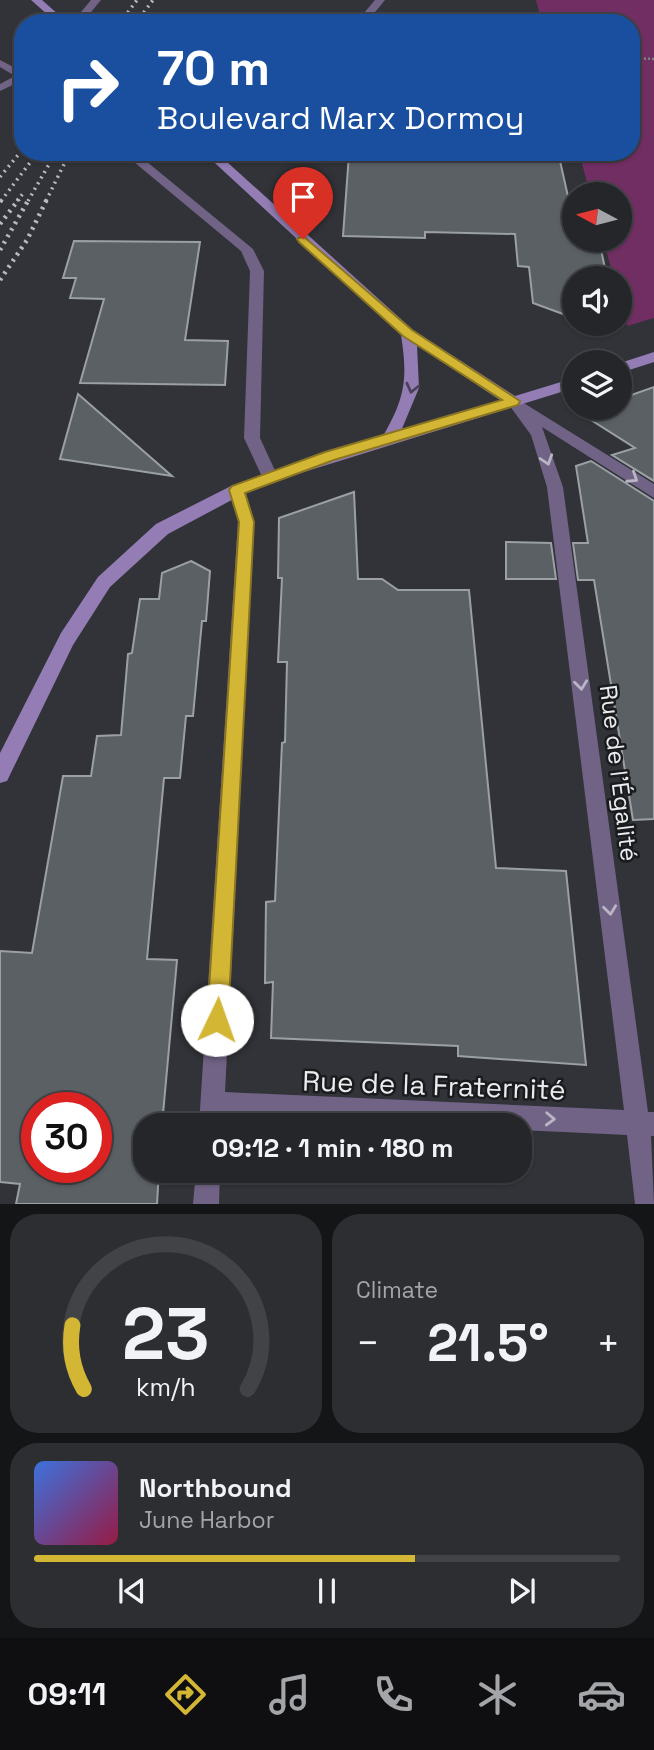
<!DOCTYPE html>
<html lang="en">
<head>
<meta charset="utf-8">
<style>
  :root { --surface:#25262a; --page:#2d2e32; --text:#f1f3f6; --muted:#a3a5a8; --line:#424347; --accent:#d4b635 }
  body { margin:0; font-family:"Space Grotesk",sans-serif; background:var(--page); color:var(--text); height:100vh; display:flex; flex-direction:column; font-size:26px; white-space:nowrap }
  * { box-sizing:border-box; margin:0 }
  p { font-size:23px; color:var(--muted) }
  .icon { flex:none; width:38px; height:38px; fill:none; stroke:currentColor; stroke-width:2; stroke-linecap:round; stroke-linejoin:round }
  .map { position:relative; height:1204px; overflow:hidden }
  .panel { display:flex; flex-direction:column; gap:10px; padding:10px; background:#141517; flex:1 }
  .panel>* { flex:none }
  .hud { position:absolute; left:14px; top:14px; width:626px; height:147px; border-radius:28px; box-shadow:0 2px 5px #0004,0 0 0 2px var(--line); background:#1a4fa0; color:#fff; overflow:hidden }
  .needle { width:46px; rotate:277deg }
  .fabs { position:absolute; left:562px; top:182px; display:grid; gap:14px }
  .fabs a { display:grid; place-items:center; width:70px; height:70px; border-radius:50%; background:var(--surface); box-shadow:0 2px 5px #0004,0 0 0 2px var(--line); font-size:35px }
  .speed { position:absolute; left:21px; top:1092px; display:flex; gap:14px; font-size:35px; font-weight:700; text-align:center }
  .speed>* { display:grid; place-content:center; width:91px; height:91px; border-radius:50%; background:var(--surface); box-shadow:0 2px 5px #0004,0 0 0 2px var(--line); line-height:1 }
  .speed .limit { border:10px solid #d22; background:#fff; color:#111 }
  .pin { position:absolute; display:grid; place-items:center; width:60px; height:60px; color:#fff; margin:-72px -30px; border-radius:50% 50% 50% 0; rotate:-45deg; box-shadow:0 0 7px #0007 }
  .pin .icon { rotate:45deg }
  .me { position:absolute; width:77px; margin:-38px; rotate:3deg; stroke-linejoin:round; filter:drop-shadow(0 0 5px #0008) }
  .turn { display:flex; align-items:center; gap:24px; height:147px; padding:0 28px; font-size:32px }
  .turn .icon { width:91px; height:91px; stroke-width:2.5 }
  .turn b { display:block; font-size:49px; line-height:60px }
  .big { font-size:52px; font-weight:600; line-height:1.1 }
  .panel .widget { flex:1; display:flex; flex-direction:column; justify-content:center; gap:10px; min-width:0; padding:0 24px; border-radius:28px; background:var(--page) }
  .panel .dial { align-items:center; gap:0 }
  .dial svg { height:182px; overflow:visible; fill:none; stroke:var(--line); stroke-width:7; stroke-linecap:round; text-anchor:middle }
  .dial text { fill:var(--text); stroke:none }
  .song { display:flex; align-items:center; gap:21px }
  .cover { width:84px; height:84px; border-radius:10px; background:linear-gradient(135deg,hsl(220 70% 55%),hsl(340 70% 35%)) }
  .played { height:7px; border-radius:4px; background:linear-gradient(90deg,var(--accent) 65%,var(--line) 65%) }
  .keys { display:flex; justify-content:space-around; direction:ltr }
  .heat { display:flex; justify-content:space-between; align-items:center; font-size:38px; direction:ltr }
  .panel .tiles { flex:1; display:grid; gap:10px; grid-template-columns:1fr 1fr }
  .widget:last-child { grid-column:span 2 }
  .trip { position:absolute; left:133px; top:1113px; width:399px; height:70px; border-radius:28px; background:var(--surface); box-shadow:0 2px 5px #0004,0 0 0 2px var(--line); font-weight:600; line-height:70px; text-align:center }
  .tabs { display:flex; height:112px; justify-content:space-around; align-items:center; background:#0f0f11; color:var(--muted) }
  .tabs .icon { width:49px; height:49px }
  .tabs .active { color:var(--accent) }
  .tabs b { font-size:32px; color:var(--text) }
  .map>svg:first-child { display:block }
  .green { fill:#712e62 }
  .building { fill:#5a6064; stroke:#9aa0a4; stroke-width:2; fill-rule:evenodd }
  .lines { fill:none; stroke-linecap:round; stroke-linejoin:round }
  .path { stroke:#808286; stroke-width:2.5; stroke-dasharray:2 2; stroke-linecap:butt }
  .minor { fill:#716386; fill-rule:evenodd }
  .secondary { fill:#937db4; fill-rule:evenodd }
  .rail-far1 { stroke:#b8babd; stroke-width:3.5; stroke-dasharray:2 4.5; stroke-linecap:butt }
  .rail { stroke:#b8babd; stroke-width:4.5; stroke-dasharray:2.5 5; stroke-linecap:butt }
  .oneway { stroke:#4a4259 }
  .oneway2 { stroke:#bab5c5 }
  .route { fill:#d4b635; stroke:#8a7622; stroke-width:2 }
  .labels { text-anchor:middle; dominant-baseline:central; stroke-width:5; stroke-linejoin:round; paint-order:stroke }
  .street-label { font-size:24px; fill:#eaecef; stroke:#1a1b1d }
  .near-street-label { font-size:28px; fill:#eaecef; stroke:#1a1b1d }
</style>
</head>
<body>
<div class="map">
<svg width="654" height="1204" viewBox="0 0 654 1204">
  <rect width="100%" height="100%" fill="#313338"/>
  <path class="green" d="M536,0H654V318L627,326L620,298V278H614L603,240H620V194H590L579,152H632V23H542Z"/>
  <path class="building" d="M436,152H558L574,223V240H599L607,278H574V318L533,303L529,267L518,266L515,234L425,232V238L343,236L349,154L436,156Z
    M74,241L200,242L185,340L228,341L225,385L80,383L104,299L70,298L76,278H63Z
    M654,387V481L612,455L635,448L580,413L596,408H620V399Z
    M78,394L172,476L60,459Z
    M591,461L654,501V819L633,820L594,580H578L573,543H588L576,466Z
    M354,492L358,579H382L398,590H469L496,868L566,871L586,1065L458,1056V1046L271,1038L273,982L265,983L266,902L275,901L282,743L285,742L287,662H278L282,578H278L279,518Z
    M506,542L551,543L556,579H506Z
    M191,561L210,571L206,621H202L193,716H186L180,778H164L147,959L177,960L162,1125H145V1171H159L157,1204H16L20,1184L0,1182V951L32,953L63,776H91L97,736L121,735L128,654L132,653L140,599H159L162,573ZM37,1108H96V1167H37Z"/>
  <g class="lines">
    <path class="path" d="M632,58L654,59"/>
    <path class="minor" d="M91,0H101L82,23H72Z
      M375,0H385C374,14 367,23 348,23L364,13Z
      M0,60L23,72V80L0,91V84L15,76L0,67Z
      M122,152H135L253,249L264,271L260,438L278,477L276,481H264L244,438L250,271L241,251Z
      M514,397L654,484V498L542,427L563,487L648,1112H654V1136H651L654,1204H635L627,1135L520,1130V1125H413L224,1117L223,1125H199L238,521L229,490L237,484L245,490L254,521L225,1092L624,1110L547,487L531,435L507,402Z
      M196,1171H220L219,1204H193Z"/>
    <path class="secondary" d="M31,0H42L68,23H57Z
      M203,152H216L413,330L515,396L574,378V388L275,481L243,494L168,534L110,587L73,645L7,781L0,783V753L61,633L98,577L156,524L231,486L383,436C405,398 408,379 401,335ZM417,345L500,400L401,431L419,388Z
      M654,352V362L620,373V363Z"/>
    <path class="rail-far1" d="M120,23L137,0
      M136,23L153,0
      M0,177L23,149
      M1,201L38,152
      M17,201L25,191
      M28,201L56,152
      M46,201L70,152"/>
    <path class="rail" d="M0,202L2,199
      M0,224L19,199
      M0,250L29,199
      M0,280L27,240L47,199"/>
  </g>
  <defs><path id="oneway-chevron" d="M-2-3.5L2.5 0L-2 3.5" fill="none" stroke-width="1.6" stroke-linecap="round" stroke-linejoin="round" transform="scale(1.75)"/></defs>
  <use class="oneway" href="#oneway-chevron" transform="translate(412 388) rotate(103)"/>
  <g class="oneway2">
    <use href="#oneway-chevron" transform="translate(547 460) rotate(72)"/>
    <use href="#oneway-chevron" transform="translate(633 478) rotate(33)"/>
    <use href="#oneway-chevron" transform="translate(581 685) rotate(83)"/>
    <use href="#oneway-chevron" transform="translate(610 910) rotate(83)"/>
    <use href="#oneway-chevron" transform="translate(550 1119) rotate(2)"/>
  </g>
  <path class="route" d="M303,236L412,330L520,401L518,405L334,460L245,493L254,522L228,1020L225,1027L217,1030L210,1027L207,1020L239,522L229,490L232,486L325,452L502,400L403,336L299,242L297,239Z"/>
  <g class="labels">
    <g class="street-label">
      <text transform="translate(619 773) rotate(83)">Rue de l'Égalité</text>
    </g>
    <g class="near-street-label">
      <text transform="translate(434 1085) rotate(2)">Rue de la Fraternité</text>
    </g>
  </g>
</svg>
<div class="fabs">
<a><svg class="needle" viewBox="-14 -14 28 28"><path d="M0-13l5 13h-10z" fill="#e53935"/><path d="M0 13l5-13h-10z" fill="#a3a5a8"/></svg></a>
<a><svg class="icon" aria-label="sound" viewBox="0 0 24 24"><path d="M4 9h4l5-4v14l-5-4H4zM17 9q2 3 0 6"/></svg></a>
<a><svg class="icon" aria-label="layers" viewBox="0 0 24 24"><path d="M12 4l9 5-9 5-9-5zM3 14l9 5 9-5"/></svg></a>
</div>
<div class="speed"><div class="limit">30</div></div>
<div class="pin" style="left:303px;top:239px;background:#d93025"><svg class="icon" aria-label="arrive" viewBox="0 0 24 24"><path d="M6 21V4h12l-3 4 3 4H6"/></svg></div>
<svg class="me" style="left:217px;top:1020px" viewBox="-20 -20 40 40"><circle r="19" fill="#fff"/><path d="M0-13L10 11 0 6-10 11z" fill="#d4b635"/></svg>
<div class="trip">09:12 · 1 min · 180 m</div>
<div class="hud">
<div class="turn"><svg class="icon" aria-label="right" viewBox="0 0 24 24"><path d="M7 20v-9h11M14 6l5 5-5 5"/></svg><div><b>70 m</b>Boulevard Marx Dormoy</div></div>
</div>
</div>
<section class="panel">
<div class="tiles">
<div class="widget dial"><svg viewBox="0 0 100 80">
<path d="M14 69A42 42 0 1 1 86 69"/>
<path d="M14 69A42 42 0 0 1 9 41" stroke="#d4b635"/>
<text x="50" y="56" font-size="32" font-weight="700">23</text>
<text x="50" y="72" font-size="11">km/h</text>
</svg></div>
<div class="widget"><p>Climate</p>
<div class="heat"><a>−</a><b class="big">21.5°</b><a>+</a></div>
</div>
<div class="widget">
<div class="song"><i class="cover"></i><div><b>Northbound</b><p>June Harbor</p></div></div>
<div class="played"></div>
<div class="keys"><svg class="icon" aria-label="previous" viewBox="0 0 24 24"><path d="M18 5L8 12l10 7zM5 5v14"/></svg><svg class="icon" aria-label="pause" viewBox="0 0 24 24"><path d="M8 5v14M16 5v14"/></svg><svg class="icon" aria-label="next" viewBox="0 0 24 24"><path d="M6 5l10 7-10 7zM19 5v14"/></svg></div>
</div>
</div>
</section>
<nav class="tabs">
<b>09:11</b>
<svg class="icon active" aria-label="directions" viewBox="0 0 24 24"><path d="M12 3l9 9-9 9-9-9zM9 14v-3h6M13 9l2 2-2 2"/></svg>
<svg class="icon" aria-label="music" viewBox="0 0 24 24"><path d="M9 18V5l10-2v13"/><circle cx="6" cy="18" r="3"/><circle cx="16" cy="16" r="3"/></svg>
<svg class="icon" aria-label="phone" viewBox="0 0 24 24"><path d="M5 4h4l2 5-3 2q2 4 5 5l2-3 5 2v4C11 20 4 13 5 4z"/></svg>
<svg class="icon" aria-label="climate" viewBox="0 0 24 24"><path d="M12 3v18M4 7l16 10M4 17L20 7"/></svg>
<svg class="icon" aria-label="car" viewBox="0 0 24 24"><path d="M5 17H2v-5l4-1 3-4h7l3 4 3 1v5h-3M9 17h6M6 11h13"/><circle cx="7" cy="17" r="2"/><circle cx="17" cy="17" r="2"/></svg>
</nav>
</body>
</html>
